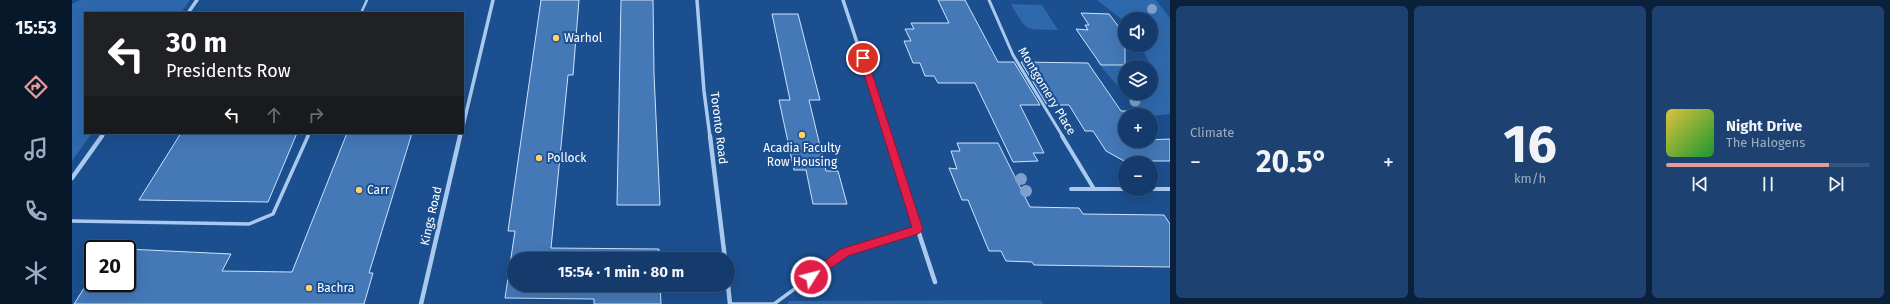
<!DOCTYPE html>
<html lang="en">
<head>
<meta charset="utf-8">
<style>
  :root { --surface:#143b6b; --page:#1d4271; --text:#f1f3f6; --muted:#9dadc1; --line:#33557e; --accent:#e69b98 }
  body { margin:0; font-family:"Fira Sans",sans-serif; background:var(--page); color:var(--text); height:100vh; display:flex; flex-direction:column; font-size:15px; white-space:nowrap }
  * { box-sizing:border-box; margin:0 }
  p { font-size:13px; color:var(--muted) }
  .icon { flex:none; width:22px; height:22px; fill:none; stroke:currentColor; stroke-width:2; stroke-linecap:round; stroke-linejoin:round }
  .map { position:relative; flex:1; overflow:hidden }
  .side { display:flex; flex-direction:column; gap:6px; padding:6px; background:#0b203b; width:720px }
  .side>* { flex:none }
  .guide { position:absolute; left:12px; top:12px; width:380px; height:122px; border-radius:0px; box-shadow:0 4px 16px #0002,0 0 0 1px var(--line); background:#202124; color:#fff; overflow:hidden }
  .buttons { position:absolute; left:1046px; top:12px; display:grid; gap:8px }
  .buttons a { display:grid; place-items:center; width:40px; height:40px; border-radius:50%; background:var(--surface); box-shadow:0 4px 16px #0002,0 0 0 1px var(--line); font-size:20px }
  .speed { position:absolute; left:12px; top:240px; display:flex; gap:8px; font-size:20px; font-weight:700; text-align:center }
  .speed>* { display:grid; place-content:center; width:52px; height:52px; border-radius:50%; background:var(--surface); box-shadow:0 4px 16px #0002,0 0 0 1px var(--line); line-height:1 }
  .speed .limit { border:2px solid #111; border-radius:6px; background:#fff; color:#111 }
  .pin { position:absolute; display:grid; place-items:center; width:34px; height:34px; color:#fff; margin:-17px; border:2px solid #fff; border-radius:50%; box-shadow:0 1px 4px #0007 }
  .me { position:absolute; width:44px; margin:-22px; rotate:54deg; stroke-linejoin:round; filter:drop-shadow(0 0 3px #0008) }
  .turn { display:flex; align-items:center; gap:14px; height:84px; padding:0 16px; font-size:18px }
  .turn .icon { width:52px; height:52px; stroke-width:2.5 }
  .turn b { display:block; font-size:28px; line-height:34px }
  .lanes { display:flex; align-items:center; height:38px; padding:0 16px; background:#0003; justify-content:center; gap:20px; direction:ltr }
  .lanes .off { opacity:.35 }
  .big { font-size:30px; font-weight:700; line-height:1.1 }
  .side .widget { flex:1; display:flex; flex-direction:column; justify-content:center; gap:6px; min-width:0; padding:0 14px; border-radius:6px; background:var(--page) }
  .side .dial { align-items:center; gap:0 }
  .dial b { font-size:52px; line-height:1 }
  .song { display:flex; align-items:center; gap:12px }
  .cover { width:48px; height:48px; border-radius:6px; background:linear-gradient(135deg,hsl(50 70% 55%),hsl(130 70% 35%)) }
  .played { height:4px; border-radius:2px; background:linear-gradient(90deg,var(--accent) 80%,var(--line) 80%) }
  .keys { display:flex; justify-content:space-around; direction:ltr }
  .heat { display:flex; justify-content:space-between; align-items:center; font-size:22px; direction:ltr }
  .side .tiles { flex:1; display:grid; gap:6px; grid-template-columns:repeat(3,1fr) }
  .trip { position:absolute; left:435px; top:252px; width:228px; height:40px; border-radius:20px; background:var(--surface); box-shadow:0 4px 16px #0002,0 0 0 1px var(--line); font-weight:700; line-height:40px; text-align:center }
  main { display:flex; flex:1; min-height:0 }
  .tab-bar { display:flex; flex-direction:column; width:72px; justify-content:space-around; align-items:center; background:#08182b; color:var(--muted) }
  .tab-bar .icon { width:28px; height:28px }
  .tab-bar .selected { color:var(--accent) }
  .tab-bar b { font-size:18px; color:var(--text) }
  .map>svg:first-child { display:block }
  .green { fill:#2e69ad }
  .building { fill:#4478b7; stroke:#cfe3fa }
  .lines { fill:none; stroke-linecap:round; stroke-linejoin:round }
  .service-far1 { stroke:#a9c9ee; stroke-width:2.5 }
  .service { stroke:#a9c9ee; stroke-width:3.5 }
  .pedestrian-far1 { stroke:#a9c9ee; stroke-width:3 }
  .pedestrian { stroke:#a9c9ee; stroke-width:4 }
  .minor-far1 { stroke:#a9c9ee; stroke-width:3.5 }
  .minor { stroke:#a9c9ee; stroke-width:4.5 }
  .tree { fill:#7ea0ca }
  .route { fill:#e11d48; stroke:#92132f }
  .poi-dot { fill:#ffd166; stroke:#1b4f8f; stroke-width:1.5 }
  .labels { text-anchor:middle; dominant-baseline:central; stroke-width:4; stroke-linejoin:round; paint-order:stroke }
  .poi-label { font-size:12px; fill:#fff; stroke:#1b4f8f; text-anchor:start }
  .street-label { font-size:12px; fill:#fff; stroke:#1b4f8f }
</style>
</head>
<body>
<main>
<nav class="tab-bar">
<b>15:53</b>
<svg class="icon selected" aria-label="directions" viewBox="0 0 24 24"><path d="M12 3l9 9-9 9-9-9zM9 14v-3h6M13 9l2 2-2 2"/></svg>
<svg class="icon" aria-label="music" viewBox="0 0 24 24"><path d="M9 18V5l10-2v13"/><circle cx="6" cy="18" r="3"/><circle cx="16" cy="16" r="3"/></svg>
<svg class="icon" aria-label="phone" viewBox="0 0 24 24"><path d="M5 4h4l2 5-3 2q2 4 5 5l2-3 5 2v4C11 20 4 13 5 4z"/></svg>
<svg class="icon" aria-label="climate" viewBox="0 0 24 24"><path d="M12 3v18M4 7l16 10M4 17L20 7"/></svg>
</nav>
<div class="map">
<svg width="1098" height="304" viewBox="0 0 1098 304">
  <rect width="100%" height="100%" fill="#1b4f8f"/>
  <path class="green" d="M8,0H118L109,13H13V133H20L0,161V4Z
    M1025,0H1084L1098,18V114L1079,116L1071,115L1025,62L1066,67H1053V93H1079L1080,68L1068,45H1079V19H1053V22Z
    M939,4L970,5L986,30C954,29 955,33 939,4Z
    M969,300L971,304H716V301Z"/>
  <path class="building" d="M469,0H507L501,75H496L479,248L587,249V259H442V285H588L589,304H522V299L433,298L443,231H436Z
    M549,0H581L582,74L588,205H545Z
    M866,0H893L926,62H942L968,105H948L972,153H961L966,161L941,162L903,83H866L862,76H853L848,63H841L832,41H839L833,29H842L839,23H877Z
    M1009,13L1037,14L1053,35V45L1061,46H1053V65H1029L1004,29L1016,30L1013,25H1017Z
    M700,14H726L748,100H737L754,171H766L775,204H741L734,170H722L707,100H718Z
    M949,62L1016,63L1049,111H1057L1059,115H1053V141L1098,139V161H1052L1034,151L1021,131H1013L997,105H975Z
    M109,133H225L196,202L67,200Z
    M275,133H340L297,273H301L292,304H2L21,274V283H55V249L159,254L150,271L220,272Z
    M885,143H926L958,207L1007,208L1011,214L1092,215L1098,224V267L962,265L960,262L934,261L929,251H917L896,200H890L877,168L885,169L879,151H888Z"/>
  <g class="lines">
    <path class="service-far1" d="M289,13L295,0
      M235,137L237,133"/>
    <path class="service" d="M0,221L177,224L201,214L236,136
      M658,304H702L773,252L846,229"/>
    <path class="pedestrian-far1" d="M917,0L941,55L991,137"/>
    <path class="pedestrian" d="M990,136L1022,189
      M999,189H1053
      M1079,189H1098"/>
    <path class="minor-far1" d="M625,0L632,91L638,137
      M771,0L816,137
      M116,13L125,0
      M391,126L421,0
      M29,137L32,133
      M388,137L389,133"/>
    <path class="minor" d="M638,136L653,259
      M815,136L863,282
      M0,178L30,136
      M656,285L658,304
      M349,304L388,136"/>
  </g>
  <g class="tree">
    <circle cx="1080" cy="9" r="5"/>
    <circle cx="1063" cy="101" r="5.5"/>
    <circle cx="949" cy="179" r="6"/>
    <circle cx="954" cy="191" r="6"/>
  </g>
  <path class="route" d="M791,56L795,58L851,230L846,234L776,256L739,282L736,280L734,277L736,273L769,249L840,227L787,58Z"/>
  <g class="poi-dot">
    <circle cx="484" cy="38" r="4"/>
    <circle cx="730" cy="135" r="4"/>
    <circle cx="467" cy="158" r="4"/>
    <circle cx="287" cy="190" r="4"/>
    <circle cx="237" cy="288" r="4"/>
  </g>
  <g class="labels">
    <g class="poi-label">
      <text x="492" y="38">Warhol</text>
      <text x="730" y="148" text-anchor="middle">Acadia Faculty<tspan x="730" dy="14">Row Housing</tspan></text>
      <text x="475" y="158">Pollock</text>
      <text x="295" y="190">Carr</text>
      <text x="245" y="288">Bachra</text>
    </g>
    <g class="street-label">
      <text transform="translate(975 91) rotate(59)">Montgomery Place</text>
      <text transform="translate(647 128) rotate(83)">Toronto Road</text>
      <text transform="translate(359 216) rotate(-77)">Kings Road</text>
    </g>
  </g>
</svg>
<div class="buttons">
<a><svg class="icon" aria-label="sound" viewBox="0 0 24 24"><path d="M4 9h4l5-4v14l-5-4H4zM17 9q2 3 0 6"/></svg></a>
<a><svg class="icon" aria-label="layers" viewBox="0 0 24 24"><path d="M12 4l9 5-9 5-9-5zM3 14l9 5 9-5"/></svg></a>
<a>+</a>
<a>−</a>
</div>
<div class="speed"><div class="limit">20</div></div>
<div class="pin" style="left:791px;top:58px;background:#d93025"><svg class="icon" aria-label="arrive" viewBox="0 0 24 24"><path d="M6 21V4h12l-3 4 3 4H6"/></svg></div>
<svg class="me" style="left:739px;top:277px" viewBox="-20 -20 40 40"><circle r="17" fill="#e11d48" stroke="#fff" stroke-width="3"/><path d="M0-11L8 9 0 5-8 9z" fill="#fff"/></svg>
<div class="trip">15:54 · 1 min · 80 m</div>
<div class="guide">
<div class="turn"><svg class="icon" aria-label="left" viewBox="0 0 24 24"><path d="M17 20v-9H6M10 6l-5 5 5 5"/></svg><div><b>30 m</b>Presidents Row</div></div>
<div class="lanes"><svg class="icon" aria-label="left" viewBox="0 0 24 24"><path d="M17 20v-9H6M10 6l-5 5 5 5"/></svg><svg class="icon off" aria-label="ahead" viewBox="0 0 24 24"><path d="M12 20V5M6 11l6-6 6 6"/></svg><svg class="icon off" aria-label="right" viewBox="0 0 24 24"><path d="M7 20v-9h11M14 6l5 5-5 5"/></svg></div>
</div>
</div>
<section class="side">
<div class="tiles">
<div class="widget"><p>Climate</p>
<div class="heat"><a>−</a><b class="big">20.5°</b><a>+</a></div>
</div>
<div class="widget dial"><b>16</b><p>km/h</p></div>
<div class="widget">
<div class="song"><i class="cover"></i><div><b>Night Drive</b><p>The Halogens</p></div></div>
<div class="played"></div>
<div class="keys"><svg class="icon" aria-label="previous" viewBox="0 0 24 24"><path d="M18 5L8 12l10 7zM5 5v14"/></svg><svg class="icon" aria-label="pause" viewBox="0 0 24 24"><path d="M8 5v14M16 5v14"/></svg><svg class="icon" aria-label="next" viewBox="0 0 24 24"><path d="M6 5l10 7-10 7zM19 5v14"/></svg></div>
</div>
</div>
</section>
</main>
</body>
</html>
